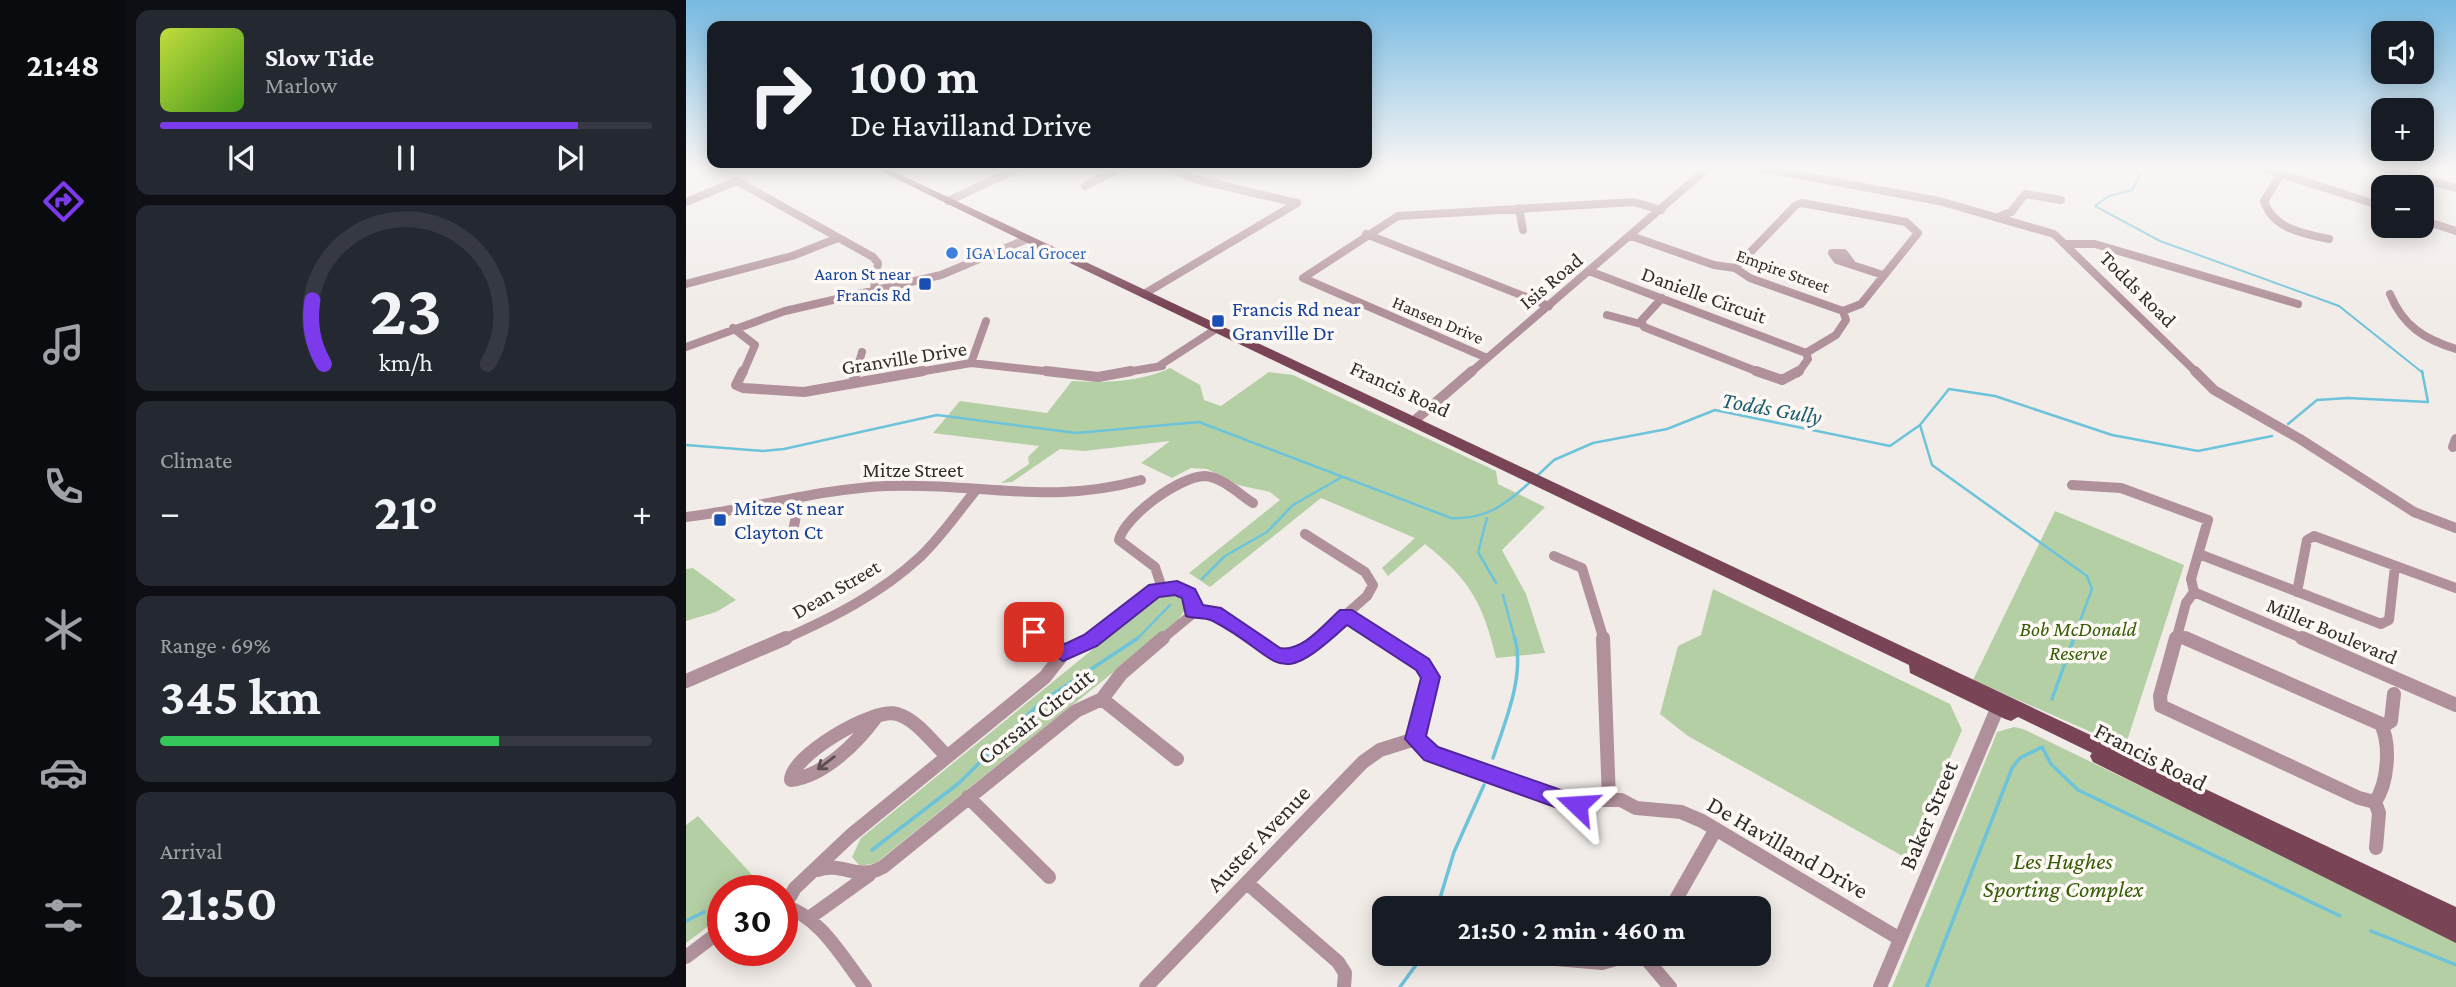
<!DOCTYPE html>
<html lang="en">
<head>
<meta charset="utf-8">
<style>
  :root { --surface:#171b24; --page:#242831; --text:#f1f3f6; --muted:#9ea1a6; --line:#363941; --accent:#7c3aed }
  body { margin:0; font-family:"Crimson Pro",serif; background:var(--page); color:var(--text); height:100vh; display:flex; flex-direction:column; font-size:26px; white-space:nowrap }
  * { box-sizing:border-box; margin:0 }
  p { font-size:23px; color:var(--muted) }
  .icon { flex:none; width:38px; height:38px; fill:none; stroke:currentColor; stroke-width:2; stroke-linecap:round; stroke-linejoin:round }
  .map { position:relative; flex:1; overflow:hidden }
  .side { display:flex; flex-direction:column; gap:10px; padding:10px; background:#0d0f14; width:560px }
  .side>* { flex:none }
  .banner { position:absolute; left:21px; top:21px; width:665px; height:147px; border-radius:14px; box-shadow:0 4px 18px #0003; background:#171b24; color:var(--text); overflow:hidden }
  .buttons { position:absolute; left:1685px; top:21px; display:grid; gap:14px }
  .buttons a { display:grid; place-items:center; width:63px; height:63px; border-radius:14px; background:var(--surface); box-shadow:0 4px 18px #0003; font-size:35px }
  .speed { position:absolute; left:21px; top:875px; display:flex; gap:14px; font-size:35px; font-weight:700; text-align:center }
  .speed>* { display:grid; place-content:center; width:91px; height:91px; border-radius:50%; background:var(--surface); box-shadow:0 4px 18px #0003; line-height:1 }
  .speed .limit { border:10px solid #d22; background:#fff; color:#111 }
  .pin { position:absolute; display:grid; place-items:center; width:60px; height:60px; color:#fff; margin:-30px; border-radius:14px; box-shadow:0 4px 10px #0006 }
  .me { position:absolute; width:77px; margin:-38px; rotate:290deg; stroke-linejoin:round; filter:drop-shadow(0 0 5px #0008) }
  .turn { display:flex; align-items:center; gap:24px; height:147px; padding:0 28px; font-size:32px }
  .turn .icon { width:91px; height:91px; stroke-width:2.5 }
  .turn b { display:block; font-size:49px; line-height:60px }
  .big { font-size:52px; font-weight:700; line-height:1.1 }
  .side .card { flex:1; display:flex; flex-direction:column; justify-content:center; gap:10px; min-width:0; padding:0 24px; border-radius:14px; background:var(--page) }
  .side .dial { align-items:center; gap:0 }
  .dial svg { height:182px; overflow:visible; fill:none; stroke:var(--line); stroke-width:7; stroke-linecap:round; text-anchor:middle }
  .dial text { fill:var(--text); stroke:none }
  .song { display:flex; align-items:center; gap:21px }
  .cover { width:84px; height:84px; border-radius:10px; background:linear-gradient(135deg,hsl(70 70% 55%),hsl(100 70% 35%)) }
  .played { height:7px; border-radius:4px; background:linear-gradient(90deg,var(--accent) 85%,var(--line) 85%) }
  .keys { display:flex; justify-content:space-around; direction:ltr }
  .heat { display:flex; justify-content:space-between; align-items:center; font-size:38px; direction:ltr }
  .charge { height:10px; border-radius:5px; background:linear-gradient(90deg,#34c759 69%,var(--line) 0) }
  .trip { position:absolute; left:686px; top:896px; width:399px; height:70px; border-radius:14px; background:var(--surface); box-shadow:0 4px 18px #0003; font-weight:700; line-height:70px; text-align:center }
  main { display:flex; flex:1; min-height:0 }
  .dock { display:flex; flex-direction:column; width:126px; justify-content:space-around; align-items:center; background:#090b0e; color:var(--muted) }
  .dock .icon { width:49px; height:49px }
  .dock .active { color:var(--accent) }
  .dock b { font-size:32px; color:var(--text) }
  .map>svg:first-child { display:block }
  .green { fill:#b5cfa4 }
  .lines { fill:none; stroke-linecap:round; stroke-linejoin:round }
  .stream-far2 { stroke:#6dc3da; stroke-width:2 }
  .stream-far1 { stroke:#6dc3da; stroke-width:2.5 }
  .stream { stroke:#6dc3da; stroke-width:3.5 }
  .minor-far2 { stroke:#b0909a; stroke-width:8 }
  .minor-far1 { stroke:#b0909a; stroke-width:10 }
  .minor { stroke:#b0909a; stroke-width:14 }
  .major { fill:#784456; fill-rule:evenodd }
  .oneway { stroke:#5d5053 }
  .route { fill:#7c3aed; stroke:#51269a; stroke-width:2 }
  .shop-dot { fill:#3f7fe0; stroke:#fef9f5; stroke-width:2.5 }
  .transit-dot { fill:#1a4fb4; stroke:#fef9f5; stroke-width:2.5 }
  .labels { text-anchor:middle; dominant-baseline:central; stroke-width:7; stroke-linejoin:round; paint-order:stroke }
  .far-shop-label { font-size:18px; fill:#366cbe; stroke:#fef9f5; text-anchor:start }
  .far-street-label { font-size:18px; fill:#302e2d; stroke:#fef9f5 }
  .far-transit-label { font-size:18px; fill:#164399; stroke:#fef9f5; text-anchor:end }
  .street-label { font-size:21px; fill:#302e2d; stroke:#fef9f5 }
  .transit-label { font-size:21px; fill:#164399; stroke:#fef9f5; text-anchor:start }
  .park-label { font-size:21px; font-style:italic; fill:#355e06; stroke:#fef9f5 }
  .water-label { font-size:23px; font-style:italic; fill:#195e6f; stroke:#fef9f5 }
  .near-street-label { font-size:24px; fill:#302e2d; stroke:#fef9f5 }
  .near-park-label { font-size:24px; font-style:italic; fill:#355e06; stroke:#fef9f5 }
</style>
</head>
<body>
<main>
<nav class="dock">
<b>21:48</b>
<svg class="icon active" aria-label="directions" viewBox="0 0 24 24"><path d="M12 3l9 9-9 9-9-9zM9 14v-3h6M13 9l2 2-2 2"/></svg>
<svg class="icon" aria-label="music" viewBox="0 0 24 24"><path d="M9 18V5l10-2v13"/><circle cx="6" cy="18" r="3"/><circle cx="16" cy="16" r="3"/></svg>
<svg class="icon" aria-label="phone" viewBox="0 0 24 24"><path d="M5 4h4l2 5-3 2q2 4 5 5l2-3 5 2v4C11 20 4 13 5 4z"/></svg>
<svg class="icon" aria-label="climate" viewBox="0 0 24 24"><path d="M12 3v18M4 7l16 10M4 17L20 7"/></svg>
<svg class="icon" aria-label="car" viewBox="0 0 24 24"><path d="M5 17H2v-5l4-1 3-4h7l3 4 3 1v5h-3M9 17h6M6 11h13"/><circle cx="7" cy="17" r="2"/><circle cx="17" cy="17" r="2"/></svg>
<svg class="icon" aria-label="filters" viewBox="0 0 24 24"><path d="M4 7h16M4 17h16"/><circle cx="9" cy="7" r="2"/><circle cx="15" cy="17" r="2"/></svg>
</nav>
<section class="side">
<div class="card">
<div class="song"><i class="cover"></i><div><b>Slow Tide</b><p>Marlow</p></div></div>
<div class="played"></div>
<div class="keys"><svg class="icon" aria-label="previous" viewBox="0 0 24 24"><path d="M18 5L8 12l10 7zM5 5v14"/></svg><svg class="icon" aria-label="pause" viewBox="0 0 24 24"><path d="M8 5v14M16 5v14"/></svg><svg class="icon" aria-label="next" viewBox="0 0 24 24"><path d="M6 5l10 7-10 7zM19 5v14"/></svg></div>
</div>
<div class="card dial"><svg viewBox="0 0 100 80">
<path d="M14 69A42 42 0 1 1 86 69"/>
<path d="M14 69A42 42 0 0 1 9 41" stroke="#7c3aed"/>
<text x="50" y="56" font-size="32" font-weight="700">23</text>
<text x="50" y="72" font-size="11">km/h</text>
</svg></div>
<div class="card"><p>Climate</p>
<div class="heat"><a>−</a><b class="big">21°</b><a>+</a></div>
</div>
<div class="card"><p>Range · 69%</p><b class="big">345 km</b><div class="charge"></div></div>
<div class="card"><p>Arrival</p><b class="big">21:50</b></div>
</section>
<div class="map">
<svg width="1770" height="987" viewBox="0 0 1770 987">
  <rect width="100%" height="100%" fill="#f1ece8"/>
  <path class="green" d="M484,368L514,385L518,400L535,406L583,372L607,375L810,471L812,484L859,507L816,550L840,594L859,653L810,658C797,603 784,580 739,544L702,576L696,568L729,538L635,498L524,587L503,573L594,500L584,492L552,485L521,469L505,468L486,478L455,463L484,441L398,451L374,449L326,482L315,483L343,464L342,457L353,446L247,433L274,401L361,413L386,381C418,383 455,382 484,368Z
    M1369,511L1498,565L1439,747L1287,680Z
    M7,568L50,600L30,612L0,621V569Z
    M1027,589L1264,704L1276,730L1220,858L1002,736L974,714L992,646L1015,635Z
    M483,594L491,595L498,600L500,609L491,621L190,863L174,866L166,857L175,838L471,597Z
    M1328,727L1337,729L1770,939V987H1206L1308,740L1311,732Z
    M12,816L69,878L60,891H37V915L0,943V825Z"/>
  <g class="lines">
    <path class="stream-far2" d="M1447,167L1454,175L1446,190L1423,196L1409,206L1474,241L1653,306L1737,373"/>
    <path class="stream-far1" d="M1602,424L1631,400L1662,398L1742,402L1736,371
      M1234,425L1246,465L1401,576L1406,589L1387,640
      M0,445L77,451L98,449L251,415L390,433L513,422L765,518C799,520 819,505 843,483
      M851,476L868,460L907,443L981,429L1029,410L1204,446L1234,425L1263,389L1309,396L1426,435L1512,451L1586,436
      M801,518L792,552L810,583
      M516,579L539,556L581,532L607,505L656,477
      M817,595L829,640
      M450,640L484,605"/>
    <path class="stream" d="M1366,699L1388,638
      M807,758C819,722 839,676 829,638
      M186,850L273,783L354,703L452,638
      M751,908L768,852L798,785
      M0,921L18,912
      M1685,931L1770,965
      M714,987L738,954
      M1241,987L1326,768L1334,758L1356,747L1365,764L1392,790L1654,916"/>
    <path class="minor-far2" d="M483,167L508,179L611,203
      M702,167H782
      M1069,167L1253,201L1368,234L1511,373
      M1574,167L1698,207
      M1690,167L1770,188
      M1595,174L1578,201C1587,229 1618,234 1643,239
      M399,186L437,167
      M262,201L335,167
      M0,202L51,181L187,257L192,263L188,289
      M833,208L837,230
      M1312,217L1325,212L1339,194L1375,200
      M1736,220L1770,231
      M680,234L863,306
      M945,236L1028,265L1049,268L1064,278L1157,311
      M1380,244H1409L1612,304
      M1166,264L1158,253H1146L1151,260L1197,275
      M1049,268L1110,205L1116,203L1220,222L1232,233L1175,304L1157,311
      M903,271L1120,353
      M0,284L106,256L152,238
      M458,294L611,203
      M1704,294C1717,326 1738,339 1770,349
      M976,298L955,321L958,327L1075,373
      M921,315L955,324
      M47,328L69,345L57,373
      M0,347L99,311L255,275L341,239
      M1120,353L1150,335L1160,320L1157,311
      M801,358L617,278L712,216L948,202L975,210
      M285,363L300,321
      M170,373L176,352
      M227,373L285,363L376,373
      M435,373L476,366H473L530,329
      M784,373L1023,167
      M1112,373L1122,359L1120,353"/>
    <path class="minor-far1" d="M57,371L50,385L57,388L118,392L237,371
      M360,371L412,377L445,371
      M1070,371L1096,380L1113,371
      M1509,371L1528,390L1614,439L1728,512L1770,528
      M167,383L170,371
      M728,421L786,371
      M1767,447L1770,439
      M1386,485L1435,488L1522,520L1505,579L1508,592
      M0,517C67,509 133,489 200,486C292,482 362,506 455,480
      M107,532L113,499
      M619,534L679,572L687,585L681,596L631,640
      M1513,554L1695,624L1703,620L1709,566
      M868,556L896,568L918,640
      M476,588L469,567L433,540C439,516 494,476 519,476C536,477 553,494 567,503
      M1508,592L1620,640
      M1611,592L1621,540L1628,536L1770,588
      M507,611L529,613L570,640
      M327,615L359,640
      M660,615L698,640
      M1491,635L1503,640
      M96,640C146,618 194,594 234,557C255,537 272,512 290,490
      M405,640C428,622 487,559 508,605L504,616L475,640
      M1490,640L1500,603L1508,592"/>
    <path class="minor" d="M357,638L377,654
      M568,638L596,657L613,655L633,638
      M696,638L736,665L744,677L729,739
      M917,638L923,800
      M1490,638L1474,696L1475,706L1673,798L1689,802
      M1499,638L1695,724C1705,745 1702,783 1689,802
      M1616,638L1770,705
      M0,681L100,638
      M416,699L491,759
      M190,717C171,743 138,776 105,780C105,756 187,707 211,714C230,719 247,743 261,756
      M1697,726L1705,721L1708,694
      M729,739L746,753L891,805L911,800H935L950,808L995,812L1016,821L1214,939
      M282,797L363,877
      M1689,802L1693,813L1690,848
      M131,870C158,861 170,882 197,867L390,711L416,699L435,674L477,638
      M561,883L652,962L659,973L658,987
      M96,905C134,916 156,957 179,987
      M99,905L109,888L164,836L359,677L377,654L407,638
      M985,908L1030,829
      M123,918L183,875
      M956,954L984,987
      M0,957L37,929
      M858,958L916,963L948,954
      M460,987L677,762L694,750L729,739
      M1194,987L1314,702"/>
    <path class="major" d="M186,167H198L1770,907V943L1407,762L1404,756L1406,753L1332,717L1325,721L1319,719L1224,673L1223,665L361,252L309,255V251L313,250L350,247Z"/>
  </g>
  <defs><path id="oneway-shaft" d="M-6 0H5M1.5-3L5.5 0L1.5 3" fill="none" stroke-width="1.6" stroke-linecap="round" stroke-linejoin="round" transform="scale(1.75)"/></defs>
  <use class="oneway" href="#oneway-shaft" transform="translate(140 763) rotate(143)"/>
  <linearGradient id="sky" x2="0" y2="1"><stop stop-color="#77bae2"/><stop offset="0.55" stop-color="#f9f6f5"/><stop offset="1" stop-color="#f9f6f5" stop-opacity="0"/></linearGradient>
  <rect width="1770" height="305" fill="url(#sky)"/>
  <path class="route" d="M491,581L509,589L517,605L535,608L594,648C617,652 638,624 654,610H666L743,659L754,677L740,736L752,747L898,798L901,805L898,812L891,815L738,760L719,739L735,678L730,670L661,625C586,694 598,658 527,621C519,617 509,619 500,616L496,598L489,595L473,597L411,646L377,661L342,637L339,632L348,624L379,644L398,635L463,585Z"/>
  <circle class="shop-dot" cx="266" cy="253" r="7"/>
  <g class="transit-dot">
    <rect x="232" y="277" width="14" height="14" rx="3.5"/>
    <rect x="525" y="314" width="14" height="14" rx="3.5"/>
    <rect x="27" y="513" width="14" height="14" rx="3.5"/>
  </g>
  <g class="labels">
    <g class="far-shop-label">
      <text x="280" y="253">IGA Local Grocer</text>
    </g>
    <g class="far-street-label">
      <text transform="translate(1097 271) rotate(20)">Empire Street</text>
      <text transform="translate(752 320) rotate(23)">Hansen Drive</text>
    </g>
    <g class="far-transit-label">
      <text x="225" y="274">Aaron St near<tspan x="225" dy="21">Francis Rd</tspan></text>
    </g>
    <g class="street-label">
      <text transform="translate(865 281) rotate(-40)">Isis Road</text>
      <text transform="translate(1452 289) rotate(45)">Todds Road</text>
      <text transform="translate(1018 295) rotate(20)">Danielle Circuit</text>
      <text transform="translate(218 358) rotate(-9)">Granville Drive</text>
      <text transform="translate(714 389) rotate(25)">Francis Road</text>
      <text x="227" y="470">Mitze Street</text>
      <text transform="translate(150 589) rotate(-30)">Dean Street</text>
      <text transform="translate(1646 631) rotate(23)">Miller Boulevard</text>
    </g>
    <g class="transit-label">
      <text x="546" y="309">Francis Rd near<tspan x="546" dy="24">Granville Dr</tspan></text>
      <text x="48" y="508">Mitze St near<tspan x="48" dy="24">Clayton Ct</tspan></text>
    </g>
    <g class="park-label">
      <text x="1392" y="629">Bob McDonald<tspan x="1392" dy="24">Reserve</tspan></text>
    </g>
    <g class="water-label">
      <text transform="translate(1086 408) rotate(10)">Todds Gully</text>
    </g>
    <g class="near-street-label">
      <text transform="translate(349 716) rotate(-38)">Corsair Circuit</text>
      <text transform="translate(1465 756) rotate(27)">Francis Road</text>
      <text transform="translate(1242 815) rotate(-67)">Baker Street</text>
      <text transform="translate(572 838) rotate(-46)">Auster Avenue</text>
      <text transform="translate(1102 847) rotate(30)">De Havilland Drive</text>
    </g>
    <g class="near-park-label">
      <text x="1377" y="860">Les Hughes<tspan x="1377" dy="28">Sporting Complex</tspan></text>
    </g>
  </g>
</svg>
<div class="buttons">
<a><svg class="icon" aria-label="sound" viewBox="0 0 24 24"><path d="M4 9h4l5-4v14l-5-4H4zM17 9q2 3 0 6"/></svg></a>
<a>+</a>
<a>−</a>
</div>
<div class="speed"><div class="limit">30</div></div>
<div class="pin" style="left:348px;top:632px;background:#d93025"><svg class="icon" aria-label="arrive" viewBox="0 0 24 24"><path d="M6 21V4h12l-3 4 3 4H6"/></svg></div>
<svg class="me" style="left:891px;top:805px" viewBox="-20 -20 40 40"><path d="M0-17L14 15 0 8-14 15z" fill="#7c3aed" stroke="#fff" stroke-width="4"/></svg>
<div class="trip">21:50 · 2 min · 460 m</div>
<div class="banner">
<div class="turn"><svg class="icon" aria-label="right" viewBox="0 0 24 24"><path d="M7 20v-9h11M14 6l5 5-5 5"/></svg><div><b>100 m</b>De Havilland Drive</div></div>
</div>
</div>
</main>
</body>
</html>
